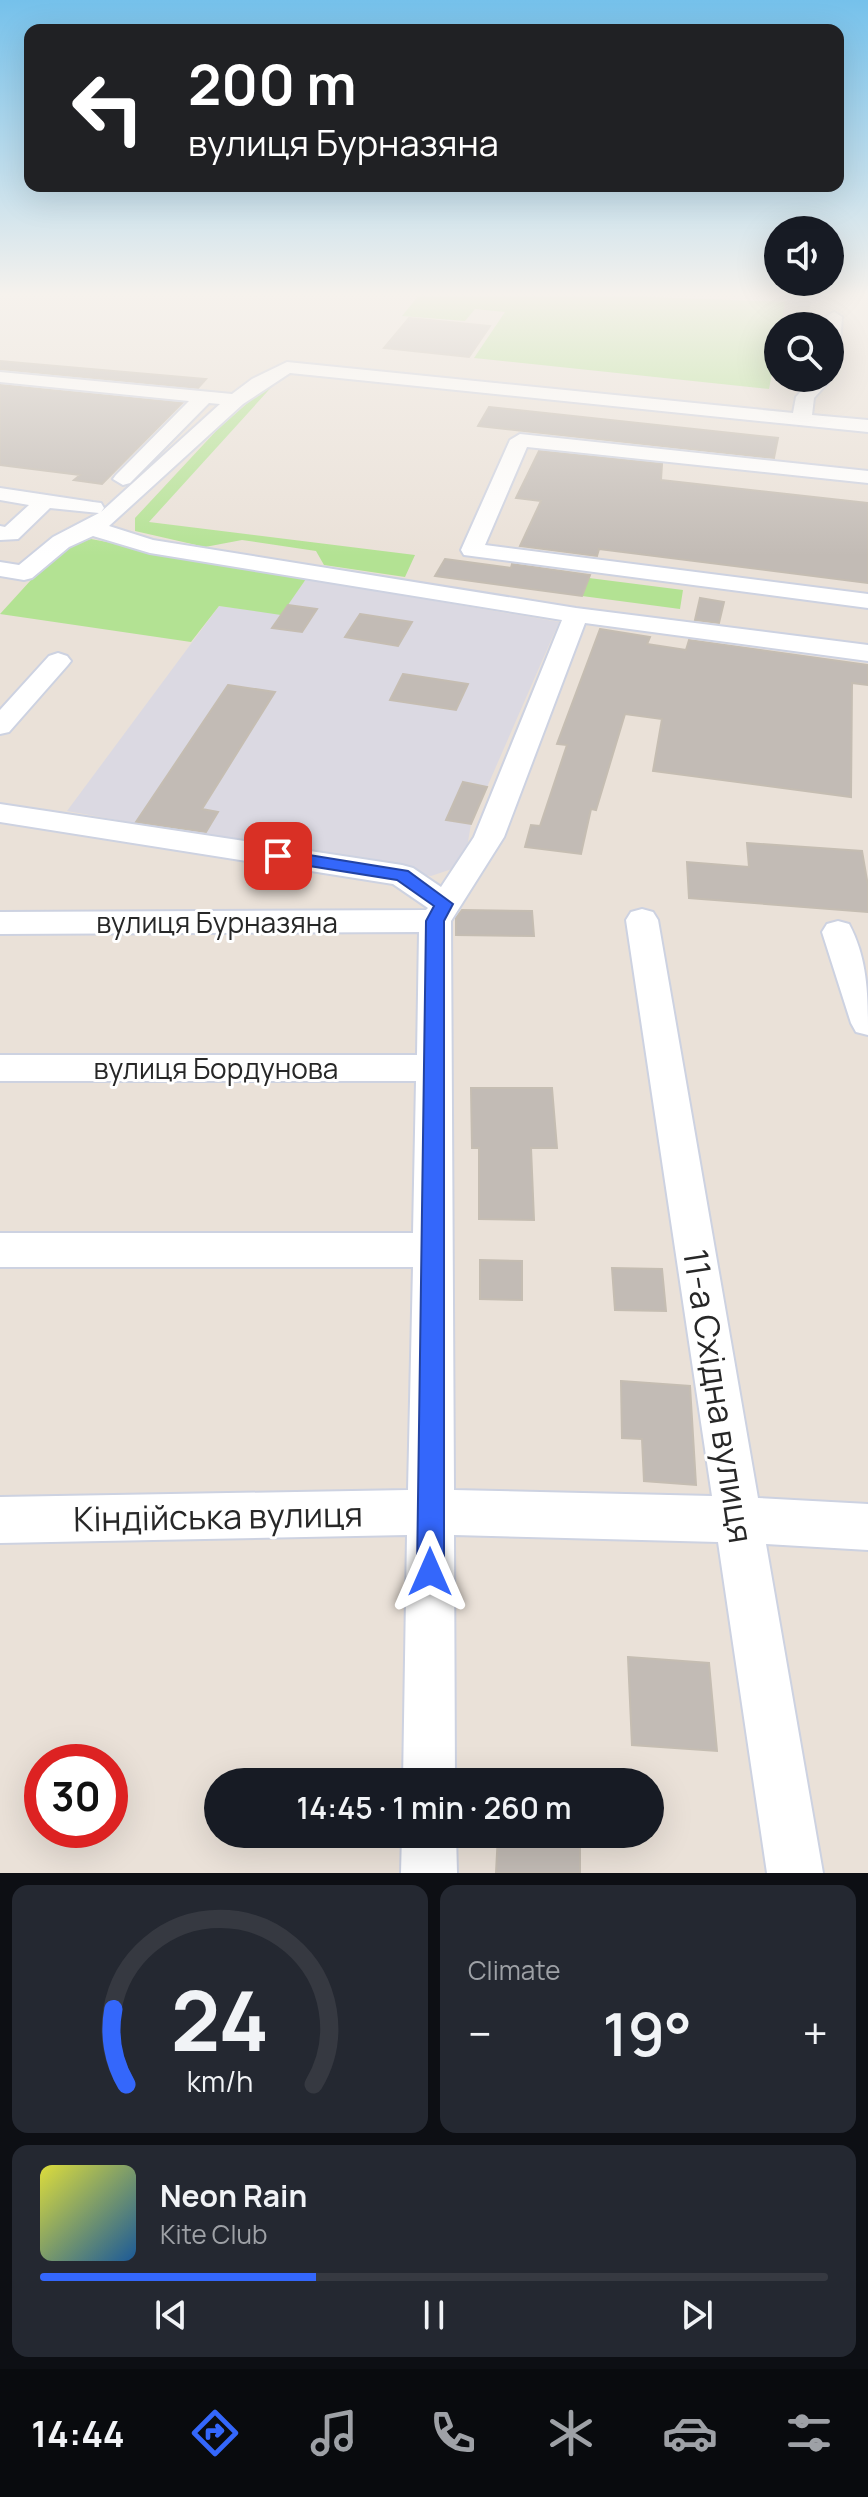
<!DOCTYPE html>
<html lang="en">
<head>
<meta charset="utf-8">
<style>
  :root { --surface:#171b24; --page:#242831; --text:#f1f3f6; --muted:#9ea1a6; --line:#363941; --accent:#3467fb }
  body { margin:0; font-family:Manrope,sans-serif; background:var(--page); color:var(--text); height:100vh; display:flex; flex-direction:column; font-size:30px; white-space:nowrap }
  * { box-sizing:border-box; margin:0 }
  p { font-size:26px; color:var(--muted) }
  .icon { flex:none; width:44px; height:44px; fill:none; stroke:currentColor; stroke-width:2; stroke-linecap:round; stroke-linejoin:round }
  .map { position:relative; height:1873px; overflow:hidden }
  .panel { display:flex; flex-direction:column; gap:12px; padding:12px; background:#0d0f14; flex:1 }
  .panel>* { flex:none }
  .hud { position:absolute; left:24px; top:24px; width:820px; height:168px; border-radius:16px; box-shadow:0 8px 32px #0002; background:#202124; color:#fff; overflow:hidden }
  .fabs { position:absolute; left:764px; top:216px; display:grid; gap:16px }
  .fabs a { display:grid; place-items:center; width:80px; height:80px; border-radius:50%; background:var(--surface); box-shadow:0 8px 32px #0002; font-size:40px }
  .speed { position:absolute; left:24px; top:1744px; display:flex; gap:16px; font-size:40px; font-weight:700; text-align:center }
  .speed>* { display:grid; place-content:center; width:104px; height:104px; border-radius:50%; background:var(--surface); box-shadow:0 8px 32px #0002; line-height:1 }
  .speed .limit { border:12px solid #d22; background:#fff; color:#111 }
  .pin { position:absolute; display:grid; place-items:center; width:68px; height:68px; color:#fff; margin:-34px; border-radius:16px; box-shadow:0 4px 12px #0006 }
  .me { position:absolute; width:88px; margin:-44px; rotate:0deg; stroke-linejoin:round; filter:drop-shadow(0 0 6px #0008) }
  .turn { display:flex; align-items:center; gap:28px; height:168px; padding:0 32px; font-size:36px }
  .turn .icon { width:104px; height:104px; stroke-width:2.5 }
  .turn b { display:block; font-size:56px; line-height:68px }
  .big { font-size:60px; font-weight:600; line-height:1.1 }
  .panel .widget { flex:1; display:flex; flex-direction:column; justify-content:center; gap:12px; min-width:0; padding:0 28px; border-radius:16px; background:var(--page) }
  .panel .dial { align-items:center; gap:0 }
  .dial svg { height:208px; overflow:visible; fill:none; stroke:var(--line); stroke-width:7; stroke-linecap:round; text-anchor:middle }
  .dial text { fill:var(--text); stroke:none }
  .song { display:flex; align-items:center; gap:24px }
  .cover { width:96px; height:96px; border-radius:12px; background:linear-gradient(135deg,hsl(60 70% 55%),hsl(210 70% 35%)) }
  .played { height:8px; border-radius:4px; background:linear-gradient(90deg,var(--accent) 35%,var(--line) 35%) }
  .keys { display:flex; justify-content:space-around; direction:ltr }
  .heat { display:flex; justify-content:space-between; align-items:center; font-size:44px; direction:ltr }
  .panel .tiles { flex:1; display:grid; gap:12px; grid-template-columns:1fr 1fr }
  .widget:last-child { grid-column:span 2 }
  .trip { position:absolute; left:204px; top:1768px; width:460px; height:80px; border-radius:40px; background:var(--surface); box-shadow:0 8px 32px #0002; font-weight:600; line-height:80px; text-align:center }
  .dock { display:flex; height:128px; justify-content:space-around; align-items:center; background:#090b0e; color:var(--muted) }
  .dock .icon { width:56px; height:56px }
  .dock .current { color:var(--accent) }
  .dock b { font-size:36px; color:var(--text) }
  .map>svg:first-child { display:block }
  .industrial { fill:#dbd9e2 }
  .green { fill:#b3e293 }
  .building { fill:#c2bbb5; stroke:#c5bdb2; stroke-width:2 }
  .lines { fill:none; stroke-linecap:round; stroke-linejoin:round }
  .minor-casing { stroke:#cdd2e1; stroke-width:4 }
  .minor { fill:#fff; fill-rule:evenodd }
  .route { fill:#3467fb; stroke:#2243a3; stroke-width:2 }
  .labels { text-anchor:middle; dominant-baseline:central; stroke-width:6; stroke-linejoin:round; paint-order:stroke }
  .street-label { font-size:28px; fill:#272727; stroke:#fff }
  .near-street-label { font-size:34px; fill:#272727; stroke:#fff }
</style>
</head>
<body>
<div class="map">
<svg width="868" height="1873" viewBox="0 0 868 1873">
  <rect width="100%" height="100%" fill="#eae1d8"/>
  <path class="industrial" d="M306,579L559,622L471,824L464,865L431,876L67,811L219,606L281,614Z"/>
  <path class="green" d="M420,294H576L787,302L782,326H778V344L769,389L474,358L505,312L475,309L465,321L402,316Z
    M277,381L149,522L415,555L405,577L324,565L316,551L242,540L205,547L135,531V518L217,430L268,385Z
    M91,539L306,579L281,615L219,606L191,642L0,614L62,546Z
    M589,578L683,590L680,609L582,596Z"/>
  <path class="building" d="M786,302H810L805,326H782Z
    M409,318L490,326L469,357L384,348Z
    M0,361L22,363L206,379L198,388L0,369Z
    M0,385L182,403L102,484L74,480L80,475L0,465Z
    M489,407L778,438L774,458L478,426Z
    M539,451L662,464L661,480L868,503V583L599,549L597,556L520,546L541,501L516,498Z
    M445,559L511,568L512,564L590,575L582,596L435,576Z
    M700,598L724,602L719,623L695,620Z
    M288,605L317,609L302,632L272,628Z
    M360,614L412,622L398,646L345,637Z
    M600,629L650,637L647,644L686,650L689,640L868,665V685L852,683L851,797L653,771L662,719L625,714L596,810L591,809L581,854L525,847L531,825L540,826L567,745L557,744Z
    M403,674L468,684L456,710L390,700Z
    M228,685L275,692L202,809L218,812L206,832L136,822Z
    M463,782L487,787L471,824L446,820Z
    M747,843L862,851L868,886V912L689,898L687,862L749,867Z
    M462,910L532,911L534,936L456,935V918Z
    M471,1088H552L557,1148H531L534,1220L479,1219V1148H472Z
    M480,1260L522,1261V1300L480,1299Z
    M612,1268L662,1269L666,1311L615,1310Z
    M621,1381L690,1386L696,1485L644,1481L642,1439L622,1438Z
    M628,1657L709,1663L717,1751L632,1745Z
    M498,1834H580V1873H496Z"/>
  <g class="lines">
    <defs>
      <path id="minor" d="M834,312L842,317L839,360L830,365V326H825L826,317Z
        M287,362L793,413L796,397L813,378H830V375L832,378L814,398L812,415L868,420V432L290,373L243,404L109,526L153,540L576,608L868,645V661L585,623L504,837L451,921L454,1490L712,1496L626,920L631,912L642,909L653,912L658,920L758,1498L868,1504V1550L766,1544L823,1873H767L718,1542L454,1535L455,1782H403L407,1535L0,1543V1497L408,1490L413,1267H0V1233H413L416,1081H0V1055H417L419,932L0,934V912L426,910L428,908L393,884L0,822V804L402,865L413,868L441,887L474,837L562,620L150,553L93,536L69,547L32,578L24,580L0,576V562L19,565L53,537L99,513L50,508L18,539L0,540V526L5,527L29,505L0,500V488L93,502L101,503L104,508L101,512L220,404L209,403L130,483L123,485L113,479L116,475L189,401L0,382V372L232,394L252,379Z
        M520,434L868,471V483L527,447L485,545L868,594V608L464,555L461,550L510,440Z
        M58,653L67,656L71,661L67,666L9,732L0,734V710L49,656Z
        M838,921L849,924C868,959 868,997 868,1035L856,1032L851,1023L822,932L827,924Z
        M402,1834H456L457,1873H401Z"/>
    </defs>
    <use href="#minor" class="minor-casing"/>
    <use href="#minor" class="minor"/>
  </g>
  <linearGradient id="sky" x2="0" y2="1"><stop stop-color="#75c1eb"/><stop offset="0.53" stop-color="#f6f2ed"/><stop offset="1" stop-color="#f6f2ed" stop-opacity="0"/></linearGradient>
  <rect width="868" height="556" fill="url(#sky)"/>
  <path class="route" d="M278,850L408,871L453,904L444,921V1572L440,1582L430,1586L421,1582L417,1572L426,921L434,906L397,880L272,860L270,856L272,852Z"/>
  <g class="labels">
    <g class="street-label">
      <text x="217" y="922">вулиця Бурназяна</text>
      <text x="216" y="1068">вулиця Бордунова</text>
    </g>
    <g class="near-street-label">
      <text transform="translate(719 1396) rotate(81)">11-а Східна вулиця</text>
      <text transform="translate(218 1516) rotate(-1)">Кіндійська вулиця</text>
    </g>
  </g>
</svg>
<div class="fabs">
<a><svg class="icon" aria-label="sound" viewBox="0 0 24 24"><path d="M4 9h4l5-4v14l-5-4H4zM17 9q2 3 0 6"/></svg></a>
<a><svg class="icon" aria-label="search" viewBox="0 0 24 24"><circle cx="10" cy="10" r="6"/><path d="M15 15l6 6"/></svg></a>
</div>
<div class="speed"><div class="limit">30</div></div>
<div class="pin" style="left:278px;top:856px;background:#d93025"><svg class="icon" aria-label="arrive" viewBox="0 0 24 24"><path d="M6 21V4h12l-3 4 3 4H6"/></svg></div>
<svg class="me" style="left:430px;top:1572px" viewBox="-20 -20 40 40"><path d="M0-17L14 15 0 8-14 15z" fill="#3467fb" stroke="#fff" stroke-width="4"/></svg>
<div class="trip">14:45 · 1 min · 260 m</div>
<div class="hud">
<div class="turn"><svg class="icon" aria-label="left" viewBox="0 0 24 24"><path d="M17 20v-9H6M10 6l-5 5 5 5"/></svg><div><b>200 m</b>вулиця Бурназяна</div></div>
</div>
</div>
<section class="panel">
<div class="tiles">
<div class="widget dial"><svg viewBox="0 0 100 80">
<path d="M14 69A42 42 0 1 1 86 69"/>
<path d="M14 69A42 42 0 0 1 9 40" stroke="#3467fb"/>
<text x="50" y="56" font-size="32" font-weight="700">24</text>
<text x="50" y="72" font-size="11">km/h</text>
</svg></div>
<div class="widget"><p>Climate</p>
<div class="heat"><a>−</a><b class="big">19°</b><a>+</a></div>
</div>
<div class="widget">
<div class="song"><i class="cover"></i><div><b>Neon Rain</b><p>Kite Club</p></div></div>
<div class="played"></div>
<div class="keys"><svg class="icon" aria-label="previous" viewBox="0 0 24 24"><path d="M18 5L8 12l10 7zM5 5v14"/></svg><svg class="icon" aria-label="pause" viewBox="0 0 24 24"><path d="M8 5v14M16 5v14"/></svg><svg class="icon" aria-label="next" viewBox="0 0 24 24"><path d="M6 5l10 7-10 7zM19 5v14"/></svg></div>
</div>
</div>
</section>
<nav class="dock">
<b>14:44</b>
<svg class="icon current" aria-label="directions" viewBox="0 0 24 24"><path d="M12 3l9 9-9 9-9-9zM9 14v-3h6M13 9l2 2-2 2"/></svg>
<svg class="icon" aria-label="music" viewBox="0 0 24 24"><path d="M9 18V5l10-2v13"/><circle cx="6" cy="18" r="3"/><circle cx="16" cy="16" r="3"/></svg>
<svg class="icon" aria-label="phone" viewBox="0 0 24 24"><path d="M5 4h4l2 5-3 2q2 4 5 5l2-3 5 2v4C11 20 4 13 5 4z"/></svg>
<svg class="icon" aria-label="climate" viewBox="0 0 24 24"><path d="M12 3v18M4 7l16 10M4 17L20 7"/></svg>
<svg class="icon" aria-label="car" viewBox="0 0 24 24"><path d="M5 17H2v-5l4-1 3-4h7l3 4 3 1v5h-3M9 17h6M6 11h13"/><circle cx="7" cy="17" r="2"/><circle cx="17" cy="17" r="2"/></svg>
<svg class="icon" aria-label="filters" viewBox="0 0 24 24"><path d="M4 7h16M4 17h16"/><circle cx="9" cy="7" r="2"/><circle cx="15" cy="17" r="2"/></svg>
</nav>
</body>
</html>
